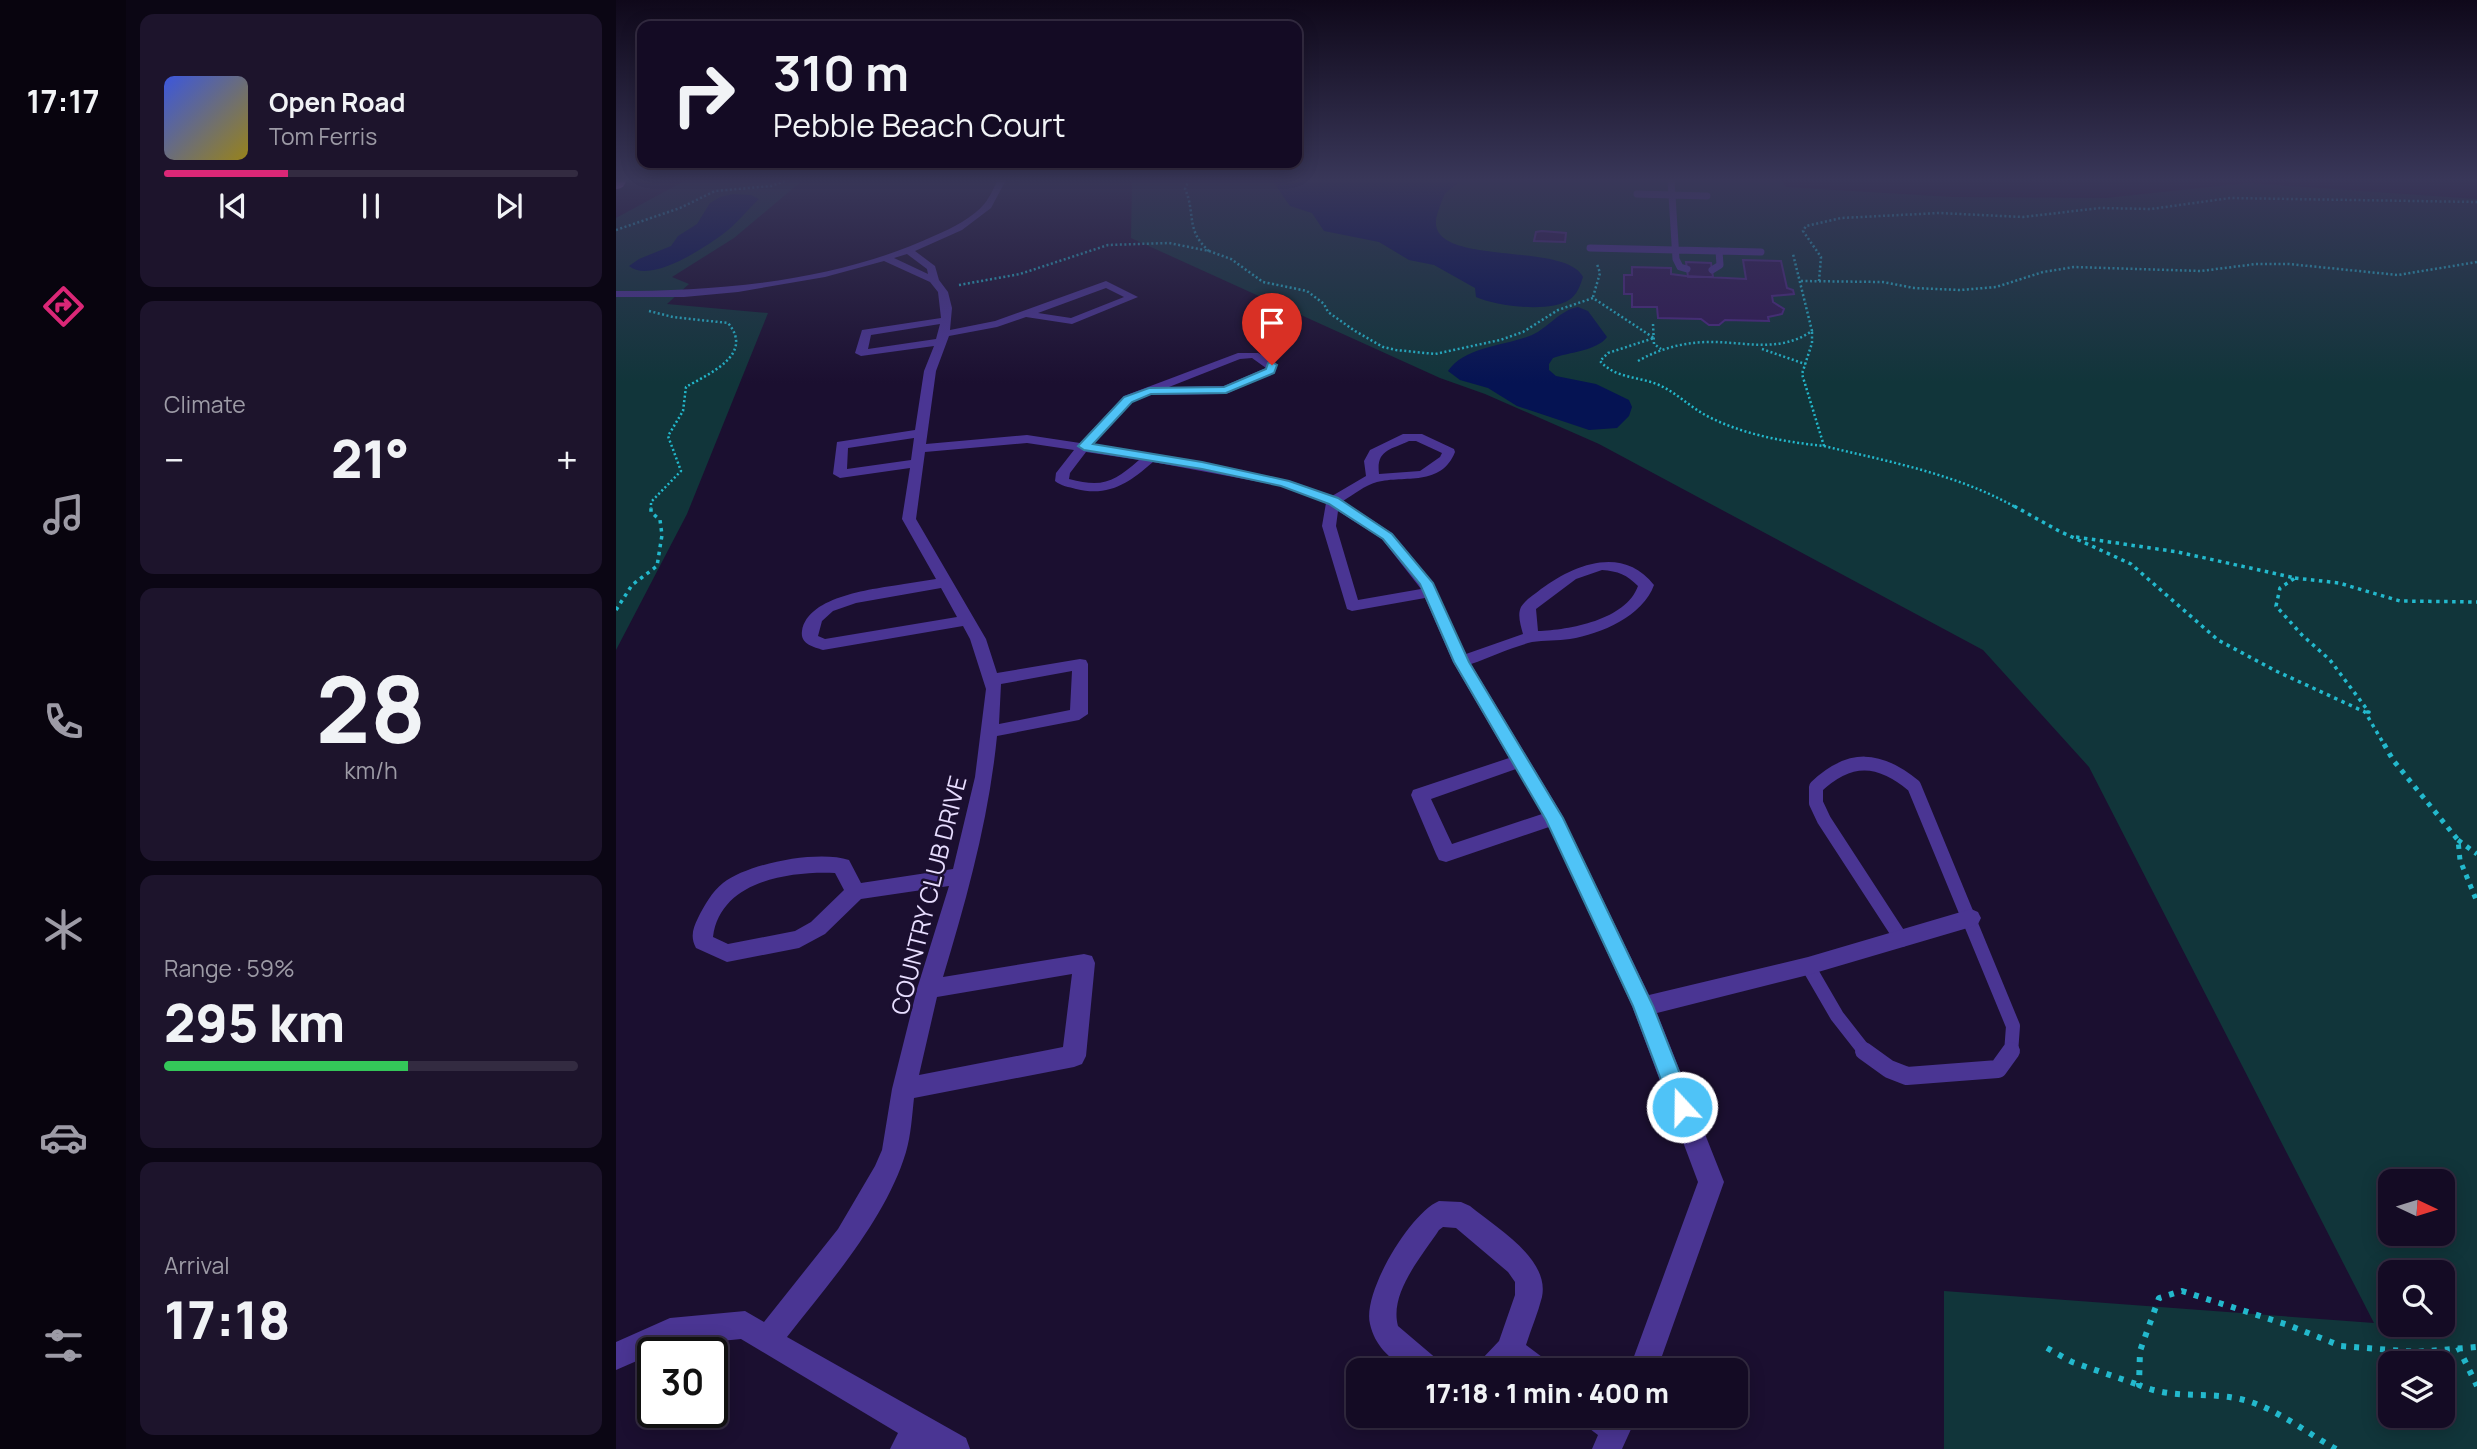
<!DOCTYPE html>
<html lang="en">
<head>
<meta charset="utf-8">
<style>
  :root { --surface:#140b24; --page:#1d142c; --text:#f1f3f6; --muted:#9d9ba6; --line:#332b41; --accent:#db2777 }
  body { margin:0; font-family:Manrope,sans-serif; background:var(--page); color:var(--text); height:100vh; display:flex; flex-direction:column; font-size:26px; white-space:nowrap }
  * { box-sizing:border-box; margin:0 }
  p { font-size:23px; color:var(--muted) }
  .icon { flex:none; width:38px; height:38px; fill:none; stroke:currentColor; stroke-width:2; stroke-linecap:round; stroke-linejoin:round }
  .map { position:relative; flex:1; overflow:hidden }
  .details { display:flex; flex-direction:column; gap:14px; padding:14px; background:#0b0614; width:490px }
  .details>* { flex:none }
  .hud { position:absolute; left:21px; top:21px; width:665px; height:147px; border-radius:14px; box-shadow:0 4px 18px #0003,0 0 0 2px var(--line); background:#140b24; color:var(--text); overflow:hidden }
  .needle { width:46px; rotate:94deg }
  .fabs { position:absolute; left:1762px; top:1169px; display:grid; gap:14px }
  .fabs a { display:grid; place-items:center; width:77px; height:77px; border-radius:14px; background:var(--surface); box-shadow:0 4px 18px #0003,0 0 0 2px var(--line); font-size:35px }
  .speed { position:absolute; left:21px; top:1337px; display:flex; gap:14px; font-size:35px; font-weight:700; text-align:center }
  .speed>* { display:grid; place-content:center; width:91px; height:91px; border-radius:50%; background:var(--surface); box-shadow:0 4px 18px #0003,0 0 0 2px var(--line); line-height:1 }
  .speed .limit { border:4px solid #111; border-radius:10px; background:#fff; color:#111 }
  .pin { position:absolute; display:grid; place-items:center; width:60px; height:60px; color:#fff; margin:-72px -30px; border-radius:50% 50% 50% 0; rotate:-45deg; box-shadow:0 0 7px #0007 }
  .pin .icon { rotate:45deg }
  .me { position:absolute; width:77px; margin:-38px; rotate:339deg; stroke-linejoin:round; filter:drop-shadow(0 0 5px #0008) }
  .turn { display:flex; align-items:center; gap:24px; height:147px; padding:0 21px; font-size:32px }
  .turn .icon { width:91px; height:91px; stroke-width:2.5 }
  .turn b { display:block; font-size:49px; line-height:60px }
  .big { font-size:52px; font-weight:800; line-height:1.1 }
  .details .card { flex:1; display:flex; flex-direction:column; justify-content:center; gap:10px; min-width:0; padding:0 24px; border-radius:14px; background:var(--page) }
  .details .dial { align-items:center; gap:0 }
  .dial b { font-size:91px; line-height:1 }
  .song { display:flex; align-items:center; gap:21px }
  .cover { width:84px; height:84px; border-radius:10px; background:linear-gradient(135deg,hsl(230 70% 55%),hsl(50 70% 35%)) }
  .played { height:7px; border-radius:4px; background:linear-gradient(90deg,var(--accent) 30%,var(--line) 30%) }
  .keys { display:flex; justify-content:space-around; direction:ltr }
  .heat { display:flex; justify-content:space-between; align-items:center; font-size:38px; direction:ltr }
  .charge { height:10px; border-radius:5px; background:linear-gradient(90deg,#34c759 59%,var(--line) 0) }
  .trip { position:absolute; left:730px; top:1358px; width:402px; height:70px; border-radius:14px; background:var(--surface); box-shadow:0 4px 18px #0003,0 0 0 2px var(--line); font-weight:800; line-height:70px; text-align:center }
  main { display:flex; flex:1; min-height:0 }
  .tabs { display:flex; flex-direction:column; width:126px; justify-content:space-around; align-items:center; background:#08040e; color:var(--muted) }
  .tabs .icon { width:49px; height:49px }
  .tabs .active { color:var(--accent) }
  .tabs b { font-size:32px; color:var(--text) }
  .map>svg:first-child { display:block }
  .green { fill:#11353a; fill-rule:evenodd }
  .water { fill:#051353 }
  .building { fill:#2f1953; stroke:#4a2981; stroke-width:2 }
  .lines { fill:none; stroke-linecap:round; stroke-linejoin:round }
  .path-far3 { stroke:#23b9cd; stroke-width:2.5; stroke-dasharray:2 2.5; stroke-linecap:butt }
  .path-far2 { stroke:#23b9cd; stroke-width:3.5; stroke-dasharray:3.5 4.5; stroke-linecap:butt }
  .path-far1 { stroke:#23b9cd; stroke-width:5; stroke-dasharray:4.5 6; stroke-linecap:butt }
  .path { stroke:#23b9cd; stroke-width:6; stroke-dasharray:5 8; stroke-linecap:butt }
  .service-far2 { stroke:#4a3593; stroke-width:7 }
  .service-far1 { stroke:#4a3593; stroke-width:14 }
  .service { stroke:#4a3593; stroke-width:18 }
  .minor { fill:#4a3593; fill-rule:evenodd }
  .primary { stroke:#e165ff; stroke-width:18 }
  .route { fill:#4fc3f7; stroke:#337fa1; stroke-width:2 }
  .labels { text-anchor:middle; dominant-baseline:central; stroke-width:5; stroke-linejoin:round; paint-order:stroke }
  .street-label { font-size:24px; fill:#e8deff; stroke:#1b0f30 }
</style>
</head>
<body>
<main>
<nav class="tabs">
<b>17:17</b>
<svg class="icon active" aria-label="directions" viewBox="0 0 24 24"><path d="M12 3l9 9-9 9-9-9zM9 14v-3h6M13 9l2 2-2 2"/></svg>
<svg class="icon" aria-label="music" viewBox="0 0 24 24"><path d="M9 18V5l10-2v13"/><circle cx="6" cy="18" r="3"/><circle cx="16" cy="16" r="3"/></svg>
<svg class="icon" aria-label="phone" viewBox="0 0 24 24"><path d="M5 4h4l2 5-3 2q2 4 5 5l2-3 5 2v4C11 20 4 13 5 4z"/></svg>
<svg class="icon" aria-label="climate" viewBox="0 0 24 24"><path d="M12 3v18M4 7l16 10M4 17L20 7"/></svg>
<svg class="icon" aria-label="car" viewBox="0 0 24 24"><path d="M5 17H2v-5l4-1 3-4h7l3 4 3 1v5h-3M9 17h6M6 11h13"/><circle cx="7" cy="17" r="2"/><circle cx="17" cy="17" r="2"/></svg>
<svg class="icon" aria-label="filters" viewBox="0 0 24 24"><path d="M4 7h16M4 17h16"/><circle cx="9" cy="7" r="2"/><circle cx="15" cy="17" r="2"/></svg>
</nav>
<section class="details">
<div class="card">
<div class="song"><i class="cover"></i><div><b>Open Road</b><p>Tom Ferris</p></div></div>
<div class="played"></div>
<div class="keys"><svg class="icon" aria-label="previous" viewBox="0 0 24 24"><path d="M18 5L8 12l10 7zM5 5v14"/></svg><svg class="icon" aria-label="pause" viewBox="0 0 24 24"><path d="M8 5v14M16 5v14"/></svg><svg class="icon" aria-label="next" viewBox="0 0 24 24"><path d="M6 5l10 7-10 7zM19 5v14"/></svg></div>
</div>
<div class="card"><p>Climate</p>
<div class="heat"><a>−</a><b class="big">21°</b><a>+</a></div>
</div>
<div class="card dial"><b>28</b><p>km/h</p></div>
<div class="card"><p>Range · 59%</p><b class="big">295 km</b><div class="charge"></div></div>
<div class="card"><p>Arrival</p><b class="big">17:18</b></div>
</section>
<div class="map">
<svg width="1861" height="1449" viewBox="0 0 1861 1449">
  <rect width="100%" height="100%" fill="#1b0f30"/>
  <path class="green" d="M70,180H187L118,238L56,277L73,284L51,304L152,313L71,514L0,650V218Z
    M516,180H1165L1170,187L1337,197L1490,198L1631,183L1861,199V1449H1328V1291L1758,1323L1473,767L1367,650L983,444L869,394L824,378L515,238ZM1774,1181H1827V1234H1774ZM1774,1272H1827V1325H1774ZM1774,1363H1827V1416H1774Z"/>
  <path class="water" d="M656,180H844C841,186 833,188 829,194C826,199 823,209 821,215C806,269 950,240 967,277C964,286 961,295 953,300C933,313 880,306 860,297L859,288L818,265L793,260L763,242L708,231L696,213L674,206Z
    M117,194L135,195L143,199C131,210 120,225 107,234C88,248 35,284 13,266L23,259L55,246L62,236L81,224L94,203L104,197Z
    M962,307L972,311L991,337C981,351 953,352 937,358L933,364V370L940,376L980,384L1013,400L1016,407L1013,416L1001,428L973,430L901,406L872,388L844,380L832,371C849,346 890,346 916,335C932,328 944,310 962,307Z"/>
  <path class="building" d="M926,231L950,233L949,242L918,241L920,232Z
    M1127,260L1165,261L1171,288L1177,290L1178,294L1156,296L1157,302L1168,309L1166,314L1152,317L1153,321L1109,320L1103,325H1093L1085,319L1042,318L1041,307H1016V294H1008V275H1016V267L1055,268V274L1070,276L1130,279Z
    M1070,262L1095,263L1097,277H1072Z"/>
  <g class="lines">
    <path class="path-far3" d="M0,230L64,208L99,191L155,186L172,180
      M593,251L615,259L647,282L691,291L708,304L712,312L739,331L767,347L780,350L819,354L884,340L907,332L942,310L977,298L1038,338L992,353L984,361C1000,379 1022,376 1043,385C1061,393 1075,408 1093,417C1129,435 1169,442 1208,446L1186,374L1196,343V331
      M1185,281L1267,282L1298,288L1344,290L1380,287L1427,272L1458,267L1585,271L1640,264H1673L1782,275L1861,262
      M1203,281L1205,257L1187,231L1190,226L1225,218L1323,213L1407,217L1484,208L1535,209L1614,198L1861,202
      M343,285L404,274L492,245L553,243L593,251C569,230 580,213 569,189L573,180
      M977,297L984,273L981,264
      M33,311L57,317L112,323C139,355 92,374 70,387L67,411L52,436L65,471L35,502V508
      M1037,324L1038,344L1045,349
      M1146,349L1189,364
      M1022,361C1043,349 1065,343 1090,342C1128,341 1162,354 1196,331L1177,254
      M1208,446C1274,462 1341,474 1401,508"/>
    <path class="path-far2" d="M1398,506L1443,531L1515,564L1602,640L1660,671L1749,712L1769,746
      M1460,537L1562,552L1679,578L1664,588L1660,606L1686,635L1714,660L1753,712H1749
      M1679,578L1723,583L1784,601L1861,602
      M0,610L16,585L41,566L46,535L44,520L35,512V506"/>
    <path class="path-far1" d="M1768,744L1777,760L1842,840L1844,860L1861,902
      M1842,840L1861,854"/>
    <path class="path" d="M1842,1347L1861,1386
      M1431,1348L1456,1362L1523,1385
      M1720,1449C1689,1432 1659,1407 1624,1399C1588,1391 1558,1400 1523,1385L1524,1351L1543,1298L1566,1291L1672,1325L1725,1346L1800,1352L1861,1347"/>
    <path class="service-far2" d="M1055,180L1060,259L1064,267L1071,269
      M1021,194L1091,196
      M974,248L1145,252
      M1096,270L1104,265L1103,251"/>
    <path class="service-far1" d="M1286,940L1208,820L1200,803V787C1234,755 1263,757 1298,786L1397,1026L1395,1053
      M1192,966L1221,1016L1250,1053"/>
    <path class="service" d="M1248,1051L1273,1069L1291,1076L1382,1069L1395,1051"/>
    <path class="minor" d="M382,180H390L375,208L346,230L299,251L319,266L323,280L332,292L336,308L334,330L379,321L490,281L522,297L456,324L410,317L381,327L333,336L320,371L310,444L411,435L464,443L508,396L622,353H642L660,363L659,372L610,394L534,395L516,402L476,445C557,458 639,467 716,496L750,476L748,461L754,450L787,434H806L838,449L839,452C825,487 789,475 761,482C749,485 737,495 727,501L776,533L815,580L850,654L907,634C905,626 901,615 905,607C909,600 919,594 925,589C959,564 1007,545 1038,585C1027,616 985,634 954,639C942,641 928,640 916,642C896,647 875,657 855,664L945,813L1033,995L1192,957L1355,909L1362,912L1365,918L1362,924L1355,927L1192,975L1041,1013L1108,1182L1041,1370H1013L1082,1182L1016,1006L933,827L830,862L823,860L820,854L795,795L797,790L893,758L837,662L809,598L736,611L731,609L706,526L710,503L665,486L537,462C513,483 493,497 460,489C453,487 445,486 439,481L440,473L458,450L411,443L309,452L300,519L370,639L381,673L464,659L470,660L472,664V714L463,720L381,736C373,818 351,898 327,977L468,954L476,956L479,963L470,1056L466,1064L458,1067L298,1098C296,1116 295,1135 290,1152C270,1219 214,1282 171,1337L350,1438L354,1449H274L282,1433L125,1339L55,1346L0,1370V1342L54,1318L129,1311L148,1322L222,1229L259,1166L266,1150L276,1089L301,989L333,886L245,899L209,934L183,948L111,962L80,948C74,937 77,928 82,918C89,904 96,892 107,883C133,863 202,850 233,860L245,883L337,869L359,777L370,689L354,639L347,626L207,650C197,647 184,644 186,631C192,595 259,589 288,584C299,582 309,581 320,579L286,519L294,468L224,478L217,474L221,442L299,430L308,371L318,346L245,356L239,353L246,330L325,318L322,292L314,282L268,261L209,277L122,292L68,297H0V291C107,291 222,281 320,235C336,228 357,218 369,203C374,197 378,187 382,180ZM291,254L311,269L312,274L278,258ZM490,288L508,297L455,318L422,313ZM324,324L320,339L252,349L255,335ZM636,358L650,368L608,386L553,387L624,359ZM298,438L295,460L231,469L232,448ZM793,441H800L826,453L824,457L804,471L763,474C760,450 774,450 793,441ZM470,452L523,460C498,482 487,488 453,479L454,473ZM722,511L766,539L805,589L742,600L720,526ZM986,570C1002,571 1011,575 1022,586C1010,620 953,630 922,631L920,609L960,579ZM325,588L341,617L209,639L202,636L206,621L217,611L240,603ZM456,671L454,710L383,724L385,684ZM900,769L926,814L836,844L815,799ZM219,873L228,890L195,922L179,931L112,944L97,937C104,881 173,871 219,873ZM456,974L447,1047L303,1075L321,997Z
      M823,1201L845,1202L854,1206C879,1227 934,1258 926,1297C922,1313 915,1329 910,1345L930,1360L934,1370H861L865,1360L883,1341L899,1295V1282L892,1272L840,1228L827,1227L823,1230C806,1256 773,1293 782,1326L822,1360L826,1370H790C773,1357 759,1346 754,1324C746,1293 794,1213 823,1201Z
      M966,1416H1021L1006,1449H976L982,1435L970,1426Z"/>
    <path class="primary" d="M0,180H1"/>
  </g>
  <linearGradient id="sky" x2="0" y2="1"><stop stop-color="#0f081a"/><stop offset="0.47" stop-color="#393759"/><stop offset="1" stop-color="#393759" stop-opacity="0"/></linearGradient>
  <rect width="1861" height="383" fill="url(#sky)"/>
  <path class="route" d="M656,362L661,365L658,373L610,393L535,394L516,402L477,444L586,462L673,481L722,498L776,534L817,583L853,662L947,818L1037,1006L1077,1107L1073,1114L1066,1117L1058,1114L1017,1006L930,820L838,662L804,584L767,539L713,504L665,486L586,469L468,450L462,446L508,397L533,388L608,387L650,369L652,363Z"/>
  <g class="labels">
    <g class="street-label">
      <text transform="translate(312 895) rotate(-76)">COUNTRY CLUB DRIVE</text>
    </g>
  </g>
</svg>
<div class="fabs">
<a><svg class="needle" viewBox="-14 -14 28 28"><path d="M0-13l5 13h-10z" fill="#e53935"/><path d="M0 13l5-13h-10z" fill="#9d9ba6"/></svg></a>
<a><svg class="icon" aria-label="search" viewBox="0 0 24 24"><circle cx="10" cy="10" r="6"/><path d="M15 15l6 6"/></svg></a>
<a><svg class="icon" aria-label="layers" viewBox="0 0 24 24"><path d="M12 4l9 5-9 5-9-5zM3 14l9 5 9-5"/></svg></a>
</div>
<div class="speed"><div class="limit">30</div></div>
<div class="pin" style="left:656px;top:365px;background:#d93025"><svg class="icon" aria-label="arrive" viewBox="0 0 24 24"><path d="M6 21V4h12l-3 4 3 4H6"/></svg></div>
<svg class="me" style="left:1066px;top:1107px" viewBox="-20 -20 40 40"><circle r="17" fill="#4fc3f7" stroke="#fff" stroke-width="3"/><path d="M0-11L8 9 0 5-8 9z" fill="#fff"/></svg>
<div class="trip">17:18 · 1 min · 400 m</div>
<div class="hud">
<div class="turn"><svg class="icon" aria-label="right" viewBox="0 0 24 24"><path d="M7 20v-9h11M14 6l5 5-5 5"/></svg><div><b>310 m</b>Pebble Beach Court</div></div>
</div>
</div>
</main>
</body>
</html>
